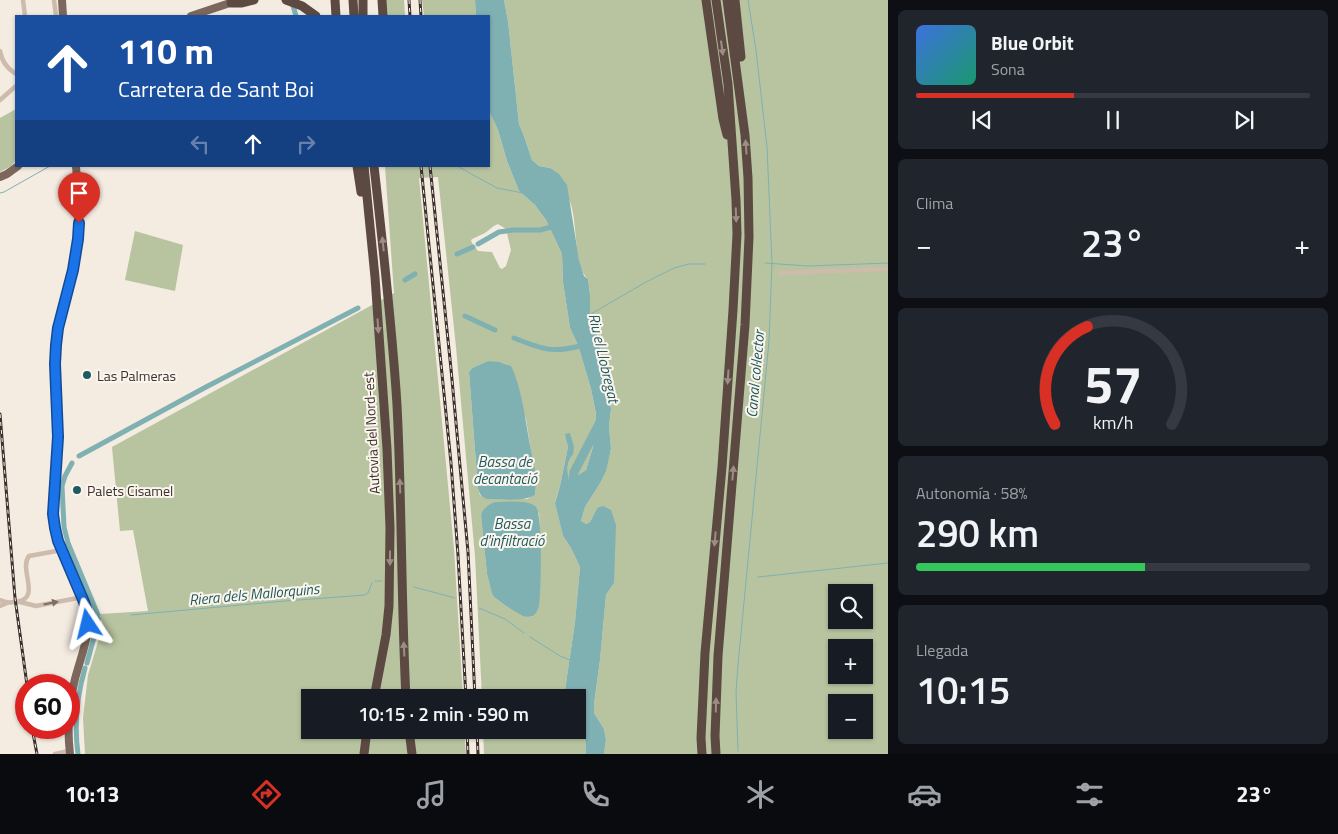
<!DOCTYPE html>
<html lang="es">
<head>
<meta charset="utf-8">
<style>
  :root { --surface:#171b24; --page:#20242c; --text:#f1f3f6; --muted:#9ea1a6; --line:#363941; --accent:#d93025 }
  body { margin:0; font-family:"Titillium Web",sans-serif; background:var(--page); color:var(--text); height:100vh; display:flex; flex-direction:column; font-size:19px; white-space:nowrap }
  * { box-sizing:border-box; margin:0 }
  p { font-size:16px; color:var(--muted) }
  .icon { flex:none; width:28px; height:28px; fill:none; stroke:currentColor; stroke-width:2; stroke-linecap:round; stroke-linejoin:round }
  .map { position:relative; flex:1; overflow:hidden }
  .drawer { display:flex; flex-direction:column; gap:10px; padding:10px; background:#0d0f14; width:450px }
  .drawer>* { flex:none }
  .banner { position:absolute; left:15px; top:15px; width:475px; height:152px; border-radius:0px; box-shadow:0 1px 4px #0004; background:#1a4fa0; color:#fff; overflow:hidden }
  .fabs { position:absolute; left:828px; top:584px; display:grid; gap:10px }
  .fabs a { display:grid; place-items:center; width:45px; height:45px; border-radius:0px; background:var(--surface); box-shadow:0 1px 4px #0004; font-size:25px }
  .speed { position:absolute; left:15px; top:674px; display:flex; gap:10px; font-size:25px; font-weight:700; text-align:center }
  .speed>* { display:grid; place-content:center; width:65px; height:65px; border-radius:50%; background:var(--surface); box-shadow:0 1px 4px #0004; line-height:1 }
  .speed .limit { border:8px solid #d22; background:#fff; color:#111 }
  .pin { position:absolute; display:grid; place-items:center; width:42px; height:42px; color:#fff; margin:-51px -21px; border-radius:50% 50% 50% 0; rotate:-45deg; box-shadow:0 0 5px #0007 }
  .pin .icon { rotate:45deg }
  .me { position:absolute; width:55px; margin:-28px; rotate:350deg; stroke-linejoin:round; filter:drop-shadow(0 0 4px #0008) }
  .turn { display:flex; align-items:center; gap:18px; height:105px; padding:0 20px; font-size:22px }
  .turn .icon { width:65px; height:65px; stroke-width:2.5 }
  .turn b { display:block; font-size:35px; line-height:42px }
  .lanes { display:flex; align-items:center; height:48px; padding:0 20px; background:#0003; justify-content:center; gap:25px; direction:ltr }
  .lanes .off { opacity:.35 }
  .big { font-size:38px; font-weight:600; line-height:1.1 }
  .drawer .tile { flex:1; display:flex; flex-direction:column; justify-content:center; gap:8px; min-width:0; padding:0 18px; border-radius:8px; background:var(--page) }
  .drawer .dial { align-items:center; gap:0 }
  .dial svg { height:130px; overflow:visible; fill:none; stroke:var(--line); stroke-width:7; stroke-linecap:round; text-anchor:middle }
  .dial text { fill:var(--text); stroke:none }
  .song { display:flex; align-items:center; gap:15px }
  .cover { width:60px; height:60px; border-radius:8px; background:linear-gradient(135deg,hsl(220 70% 55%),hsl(160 70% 35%)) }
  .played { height:5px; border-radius:2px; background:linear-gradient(90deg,var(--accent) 40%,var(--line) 40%) }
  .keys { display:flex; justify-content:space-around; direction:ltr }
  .heat { display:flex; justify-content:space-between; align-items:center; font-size:28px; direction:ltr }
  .charge { height:8px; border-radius:4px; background:linear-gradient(90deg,#34c759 58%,var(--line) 0) }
  .trip { position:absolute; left:301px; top:689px; width:285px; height:50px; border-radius:0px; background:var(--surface); box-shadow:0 1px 4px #0004; font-weight:600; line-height:50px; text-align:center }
  .tabs { display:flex; height:80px; justify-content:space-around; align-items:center; background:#090b0e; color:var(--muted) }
  .tabs .icon { width:35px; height:35px }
  .tabs .on { color:var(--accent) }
  .tabs b { font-size:22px; color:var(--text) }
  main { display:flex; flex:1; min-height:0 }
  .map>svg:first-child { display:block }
  .green { fill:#b8c4a0; fill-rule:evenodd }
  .water { fill:#7fb0b2 }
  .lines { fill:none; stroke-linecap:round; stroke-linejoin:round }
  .stream { stroke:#7fb0b2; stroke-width:1 }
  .canal { stroke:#7fb0b2; stroke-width:5 }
  .river { stroke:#7fb0b2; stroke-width:9 }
  .minor { stroke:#cdbbac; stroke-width:4.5 }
  .primary { stroke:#7d675c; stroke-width:8 }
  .motorway { stroke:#5c4a42; stroke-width:9 }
  .rail-casing { stroke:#3b302b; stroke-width:3 }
  .rail { stroke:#fbf5ee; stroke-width:1; stroke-dasharray:4; stroke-linecap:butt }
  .oneway { fill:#9c8e87 }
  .oneway2 { fill:#7d6f65 }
  .route-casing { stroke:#114b97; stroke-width:12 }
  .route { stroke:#1a73e8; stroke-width:9 }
  .poi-dot { fill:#1f5a5e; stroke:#fbf5ee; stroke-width:2 }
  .labels { text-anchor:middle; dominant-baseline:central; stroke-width:4; stroke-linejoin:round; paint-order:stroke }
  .poi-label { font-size:14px; fill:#3b302b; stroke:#fbf5ee; text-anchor:start }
  .street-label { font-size:14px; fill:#3b302b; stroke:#fbf5ee }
  .water-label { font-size:15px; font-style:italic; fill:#1f5a5e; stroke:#fbf5ee }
</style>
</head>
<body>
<main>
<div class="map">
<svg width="888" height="754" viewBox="0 0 888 754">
  <rect width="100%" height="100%" fill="#f4ebe1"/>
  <path class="green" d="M386,0H404L405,16H386Z
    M422,0H475L476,16H424Z
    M504,0H888V754H604L606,740L604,729L594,713V704L600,660L606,595L614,583L597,508L590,522L586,524L581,521L585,507L599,485L611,450L609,426L611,409L608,386L597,334L590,318V295L588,279C573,266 578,221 570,202C565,191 556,179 550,168L539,166L532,160L524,136L519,124L508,21ZM836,592H864V620H836ZM836,648H864V675H836ZM836,702H864V730H836Z
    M16,109V160L11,166L0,172V118Z
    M489,111L498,130L507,161L519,191L535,205L546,220L562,254L563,282L570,328L578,345L591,389L596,415L593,447L586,470L568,482C567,472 566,462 573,455L566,434L568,447L560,486L555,502L563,536L571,548L580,567L575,622L564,697H482L475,556L456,347L438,177L419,178L454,549L463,697L310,698V730H464L466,754H85L83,718L88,675L103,625L100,614L148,611L133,530L120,531L112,447L394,293L385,166H489ZM498,224L506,229L511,250L506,266L502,269L500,268L492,252L478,251L472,243L471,240C475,237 479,236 483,234C489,231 492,226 498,224ZM488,361L506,364L526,419L535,477L536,488L535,495L527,499H487L480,495L478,489L469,372L472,368ZM495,502L539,513L540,530L539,597L538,608L533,616L528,617L523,615L506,606L494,597L492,594L487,574L481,515L486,507Z
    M135,231L183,245L175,291L125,280Z
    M578,722L585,737L586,754H484L483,730H578Z"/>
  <path class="water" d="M475,0H504L508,21L519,124L524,136L532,160L539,166L550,168L559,174L567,185L579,260L584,276L588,279L590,295V318L597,334L608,386L611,409L609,426L611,449L606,471L599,485L585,507L581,521L586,524L590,522L597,508L603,506L611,510L616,525L614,583L606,595L600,660L594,704V713L604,729L606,740L604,754H586L585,737L578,722V698L564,697L575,622L580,567L571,548L563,536L555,503L560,486L568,447L565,434L570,433L574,447L573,455C566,462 567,472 569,481L586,470L593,447L596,414L591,389L578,345L570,328L563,282L562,254L546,220L535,205L519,191L507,161L498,130L489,111V16H476Z
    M488,361L499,362L511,366C521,385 526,423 530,445C533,461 538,478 535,495C525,502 499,499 487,499C481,497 480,494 478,489L469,372L472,368Z
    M495,502C505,502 529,499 536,507C543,515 541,593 539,606C538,610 536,613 533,616L528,617L523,616L506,606L494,597L492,594L487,574L481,515C483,508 489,504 495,502Z"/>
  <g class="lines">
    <path class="stream" d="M457,166L497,188L523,193
      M0,193L4,192L50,166
      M765,263L808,266L888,263
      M591,314L646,282L674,268L689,264H705
      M758,577L888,563
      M375,581H382
      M414,587L455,598
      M479,608L505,619L524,633
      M131,615L285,601L365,595L368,593L372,583
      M530,637L560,656L570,660
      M738,751L736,692L738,665L769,341L772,263L767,147L756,50L748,0"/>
    <path class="canal" d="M292,2L296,16
      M478,244L499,232L513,230H540L555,226
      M457,254L473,247
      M405,280L415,274
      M465,316L495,330
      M514,338C542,349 553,354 583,345
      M79,456L206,387L358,308
      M72,463L65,476L62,486L64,527L68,543L98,615
      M87,663L99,619
      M78,754C74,725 77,696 85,668"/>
    <path class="river" d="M572,489L574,472L599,424"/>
    <path class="minor" d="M23,0L25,16
      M54,0L56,16
      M0,51C2,62 7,68 16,74
      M0,100L16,86
      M780,273L888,269
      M0,600C5,603 9,603 15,602C43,599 18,570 29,556L62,550
      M20,602L36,606L83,597
      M0,606L7,603
      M55,754L69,751"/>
    <path class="primary" d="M62,0L63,16
      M191,16L236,1
      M0,177L7,174L18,166
      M70,754C67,729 69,703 75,679C80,659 90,636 88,616C84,584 59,558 55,527C50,497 57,467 58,436C59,409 54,381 56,353C57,324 68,297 74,268C80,234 79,201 76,166"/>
    <path class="motorway" d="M286,0L302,6L316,16
      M335,0L336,16
      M353,0L354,16
      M363,0V16
      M382,0L383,16
      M706,0L723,119L727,135
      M735,0L741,57
      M231,3H242L254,0
      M357,166L361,192
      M364,166L375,277L387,449L390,528L389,606L386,635L374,698
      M374,166C383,246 392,325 397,405C402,502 401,600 406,698
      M409,730L412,754
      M364,754L367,730
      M702,754L701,738L705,653L722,467L733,310L737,234L736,200L728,84L716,0
      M716,754L715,736L718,656L745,325L749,237L748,178L745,135L727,0"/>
    <defs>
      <path id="rail" d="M409,0L410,16
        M420,0L421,16
        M421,166L451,463L458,555L466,698
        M430,166L451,369L468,552L475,698
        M0,414L15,598L27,685
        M32,728L37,754
        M467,730L468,754
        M477,730L478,754"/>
    </defs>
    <use href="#rail" class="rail-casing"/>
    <use href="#rail" class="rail"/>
  </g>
  <defs><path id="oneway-solid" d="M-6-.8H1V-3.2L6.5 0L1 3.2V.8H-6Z" transform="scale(1.25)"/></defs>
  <g class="oneway">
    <use href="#oneway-solid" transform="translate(722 48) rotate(82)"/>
    <use href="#oneway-solid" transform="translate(746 147) rotate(-94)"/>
    <use href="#oneway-solid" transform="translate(736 215) rotate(88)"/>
    <use href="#oneway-solid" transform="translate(383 244) rotate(-96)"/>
    <use href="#oneway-solid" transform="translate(378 326) rotate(86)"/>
    <use href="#oneway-solid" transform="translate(728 377) rotate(94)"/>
    <use href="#oneway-solid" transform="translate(733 473) rotate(-85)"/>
    <use href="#oneway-solid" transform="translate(400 486) rotate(-92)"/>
    <use href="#oneway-solid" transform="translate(715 539) rotate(95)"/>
    <use href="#oneway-solid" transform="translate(390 558) rotate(90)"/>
    <use href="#oneway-solid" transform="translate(404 649) rotate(-93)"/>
    <use href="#oneway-solid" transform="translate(716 705) rotate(-88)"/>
  </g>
  <use class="oneway2" href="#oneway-solid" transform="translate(51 603) rotate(-11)"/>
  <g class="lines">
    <defs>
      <path id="route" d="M79,223L78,239L73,270L58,328L56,345L55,364L58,437L53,514L55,528L58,541L84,602L87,612L88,624"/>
    </defs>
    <use href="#route" class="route-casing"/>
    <use href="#route" class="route"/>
  </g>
  <g class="poi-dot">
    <circle cx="87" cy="375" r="5"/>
    <circle cx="77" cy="490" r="5"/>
  </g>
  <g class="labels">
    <g class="poi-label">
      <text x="97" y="375">Las Palmeras</text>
      <text x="87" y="490">Palets Cisamel</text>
    </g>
    <g class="street-label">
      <text transform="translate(371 433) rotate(-93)">Autovia del Nord-est</text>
    </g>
    <g class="water-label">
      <text transform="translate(604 358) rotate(77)">Riu el Llobregat</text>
      <text transform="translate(755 374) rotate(-85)">Canal col·lector</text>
      <text x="505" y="461">Bassa de<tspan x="505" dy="17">decantació</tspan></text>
      <text x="512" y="523">Bassa<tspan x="512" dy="17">d'infiltració</tspan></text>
      <text transform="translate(254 594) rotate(-5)">Riera dels Mallorquins</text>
    </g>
  </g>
</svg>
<div class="fabs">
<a><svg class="icon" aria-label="search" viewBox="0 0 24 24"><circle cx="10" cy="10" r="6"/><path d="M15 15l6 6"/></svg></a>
<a>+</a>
<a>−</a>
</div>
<div class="speed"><div class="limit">60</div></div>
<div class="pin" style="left:79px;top:223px;background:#d93025"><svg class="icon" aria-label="arrive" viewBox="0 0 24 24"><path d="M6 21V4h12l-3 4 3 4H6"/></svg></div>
<svg class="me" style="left:88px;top:624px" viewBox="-20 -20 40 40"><path d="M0-17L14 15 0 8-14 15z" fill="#1a73e8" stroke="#fff" stroke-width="4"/></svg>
<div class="trip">10:15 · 2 min · 590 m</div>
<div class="banner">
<div class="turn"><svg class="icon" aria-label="ahead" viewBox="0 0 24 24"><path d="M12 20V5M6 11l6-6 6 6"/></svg><div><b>110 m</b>Carretera de Sant Boi</div></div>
<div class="lanes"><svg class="icon off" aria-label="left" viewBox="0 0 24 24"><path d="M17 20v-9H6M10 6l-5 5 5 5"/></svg><svg class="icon" aria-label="ahead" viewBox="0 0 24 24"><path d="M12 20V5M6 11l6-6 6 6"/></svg><svg class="icon off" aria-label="right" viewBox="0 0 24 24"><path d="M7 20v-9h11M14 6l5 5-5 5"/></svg></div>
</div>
</div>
<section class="drawer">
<div class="tile">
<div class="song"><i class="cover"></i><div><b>Blue Orbit</b><p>Sona</p></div></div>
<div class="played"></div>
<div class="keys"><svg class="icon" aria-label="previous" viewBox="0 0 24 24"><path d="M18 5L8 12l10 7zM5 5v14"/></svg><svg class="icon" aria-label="pause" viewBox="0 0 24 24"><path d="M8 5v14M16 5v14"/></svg><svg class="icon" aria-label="next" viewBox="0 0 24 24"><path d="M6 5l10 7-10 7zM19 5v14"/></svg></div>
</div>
<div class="tile"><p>Clima</p>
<div class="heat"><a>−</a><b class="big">23°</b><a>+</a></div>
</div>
<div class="tile dial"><svg viewBox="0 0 100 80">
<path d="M14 69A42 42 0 1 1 86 69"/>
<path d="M14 69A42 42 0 0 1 34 9" stroke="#d93025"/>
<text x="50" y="56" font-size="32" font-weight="700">57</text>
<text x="50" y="72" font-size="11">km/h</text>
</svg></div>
<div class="tile"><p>Autonomía · 58%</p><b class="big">290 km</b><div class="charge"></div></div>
<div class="tile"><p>Llegada</p><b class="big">10:15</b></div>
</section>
</main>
<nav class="tabs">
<b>10:13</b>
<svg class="icon on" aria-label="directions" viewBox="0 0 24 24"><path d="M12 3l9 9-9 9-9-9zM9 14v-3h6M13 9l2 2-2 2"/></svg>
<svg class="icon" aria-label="music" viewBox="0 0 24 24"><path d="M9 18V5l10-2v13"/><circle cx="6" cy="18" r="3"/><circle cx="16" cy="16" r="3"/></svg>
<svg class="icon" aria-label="phone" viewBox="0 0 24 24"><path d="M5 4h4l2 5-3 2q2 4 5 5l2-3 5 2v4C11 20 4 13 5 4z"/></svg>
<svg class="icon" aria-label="climate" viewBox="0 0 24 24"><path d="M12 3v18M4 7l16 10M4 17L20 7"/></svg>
<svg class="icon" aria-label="car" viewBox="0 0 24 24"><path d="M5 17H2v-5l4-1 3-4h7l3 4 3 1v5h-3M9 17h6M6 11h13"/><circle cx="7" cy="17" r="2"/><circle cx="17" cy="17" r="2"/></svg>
<svg class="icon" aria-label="filters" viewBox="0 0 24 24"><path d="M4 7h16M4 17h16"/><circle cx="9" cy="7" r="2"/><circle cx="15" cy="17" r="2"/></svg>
<b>23°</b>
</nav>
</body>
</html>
